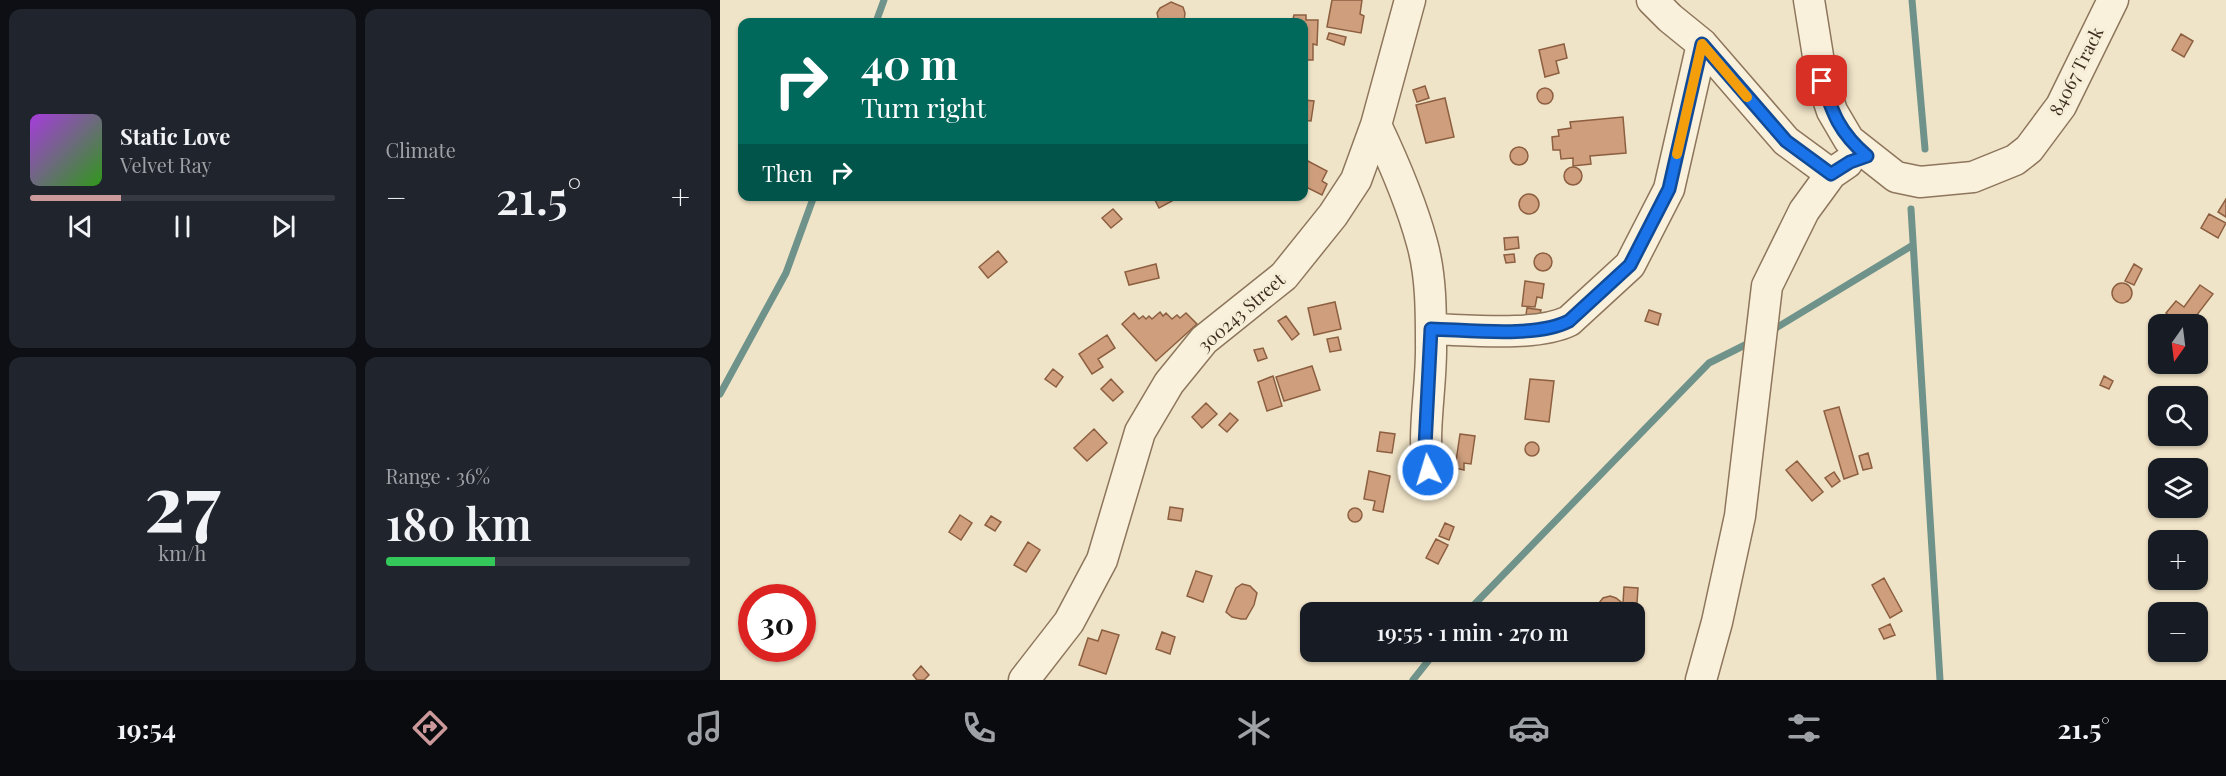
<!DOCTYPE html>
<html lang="en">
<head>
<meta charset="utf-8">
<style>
  :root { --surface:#171b24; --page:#20242c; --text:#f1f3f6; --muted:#9ea1a6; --line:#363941; --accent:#cc999b }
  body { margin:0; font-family:"Playfair Display",serif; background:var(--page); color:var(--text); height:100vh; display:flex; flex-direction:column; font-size:22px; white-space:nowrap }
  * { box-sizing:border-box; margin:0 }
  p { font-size:20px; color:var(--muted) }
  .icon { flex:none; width:33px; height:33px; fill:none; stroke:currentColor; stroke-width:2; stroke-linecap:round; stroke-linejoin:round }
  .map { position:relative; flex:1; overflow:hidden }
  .side { display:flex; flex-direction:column; gap:9px; padding:9px; background:#0d0f14; width:720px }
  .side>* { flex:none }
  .top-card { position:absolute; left:18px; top:18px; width:570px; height:183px; border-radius:12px; box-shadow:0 2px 4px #0004; background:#00695c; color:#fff; overflow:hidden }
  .needle { width:39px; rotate:194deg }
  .controls { position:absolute; left:1428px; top:314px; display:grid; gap:12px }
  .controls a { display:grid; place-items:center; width:60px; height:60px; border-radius:12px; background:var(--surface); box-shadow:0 2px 4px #0004; font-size:30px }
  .speed { position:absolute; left:18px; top:584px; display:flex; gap:12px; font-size:30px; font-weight:700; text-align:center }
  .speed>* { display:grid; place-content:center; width:78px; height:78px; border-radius:50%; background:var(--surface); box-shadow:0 2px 4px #0004; line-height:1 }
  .speed .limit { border:9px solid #d22; background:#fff; color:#111 }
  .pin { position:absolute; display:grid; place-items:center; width:51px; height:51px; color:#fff; margin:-26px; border-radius:12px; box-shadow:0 3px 9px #0006 }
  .me { position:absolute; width:66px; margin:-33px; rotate:355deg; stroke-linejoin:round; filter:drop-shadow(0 0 4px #0008) }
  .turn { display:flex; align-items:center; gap:21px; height:126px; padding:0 24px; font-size:27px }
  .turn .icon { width:78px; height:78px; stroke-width:2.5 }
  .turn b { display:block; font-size:42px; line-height:51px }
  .then { display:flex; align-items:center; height:57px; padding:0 24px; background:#0003; gap:12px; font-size:22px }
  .big { font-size:45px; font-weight:600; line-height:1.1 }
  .side .widget { flex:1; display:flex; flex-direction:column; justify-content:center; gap:9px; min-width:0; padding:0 21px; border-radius:12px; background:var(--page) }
  .side .dial { align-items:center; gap:0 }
  .dial b { font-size:78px; line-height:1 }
  .song { display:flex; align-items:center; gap:18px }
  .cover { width:72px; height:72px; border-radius:9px; background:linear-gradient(135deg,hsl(280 70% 55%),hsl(110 70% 35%)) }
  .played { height:6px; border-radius:3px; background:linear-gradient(90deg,var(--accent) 30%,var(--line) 30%) }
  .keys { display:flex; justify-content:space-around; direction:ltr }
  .heat { display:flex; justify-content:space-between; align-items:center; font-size:33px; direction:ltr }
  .charge { height:9px; border-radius:4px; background:linear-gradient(90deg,#34c759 36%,var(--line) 0) }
  .side .tiles { flex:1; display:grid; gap:9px; grid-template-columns:repeat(2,1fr) }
  .trip { position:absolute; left:580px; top:602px; width:345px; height:60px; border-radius:12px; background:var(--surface); box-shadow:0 2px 4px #0004; font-weight:600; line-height:60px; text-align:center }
  .tabs { display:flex; height:96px; justify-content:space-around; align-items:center; background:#090b0e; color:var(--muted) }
  .tabs .icon { width:42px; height:42px }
  .tabs .on { color:var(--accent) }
  .tabs b { font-size:27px; color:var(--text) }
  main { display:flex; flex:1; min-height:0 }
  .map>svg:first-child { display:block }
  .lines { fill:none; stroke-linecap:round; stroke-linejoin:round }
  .stream { stroke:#6f938a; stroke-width:7 }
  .building { fill:#cf9f7d; stroke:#8d5f41; stroke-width:1.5 }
  .minor-casing { stroke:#8d765c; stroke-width:33 }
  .minor { stroke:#faf1dc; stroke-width:30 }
  .route-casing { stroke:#114b97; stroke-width:15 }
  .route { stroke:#1a73e8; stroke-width:10 }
  .slow { stroke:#f59e0b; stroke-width:10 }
  .labels { text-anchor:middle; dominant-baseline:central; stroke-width:6; stroke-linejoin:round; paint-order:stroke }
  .street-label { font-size:18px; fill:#3d2e20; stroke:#f7eed8 }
</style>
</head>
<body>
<main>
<section class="side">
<div class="tiles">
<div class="widget">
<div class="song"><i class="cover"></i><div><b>Static Love</b><p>Velvet Ray</p></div></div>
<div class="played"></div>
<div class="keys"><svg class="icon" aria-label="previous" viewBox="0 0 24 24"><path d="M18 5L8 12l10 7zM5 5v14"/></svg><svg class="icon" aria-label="pause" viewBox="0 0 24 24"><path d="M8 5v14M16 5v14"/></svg><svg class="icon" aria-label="next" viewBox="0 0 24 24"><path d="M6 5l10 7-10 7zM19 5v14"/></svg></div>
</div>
<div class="widget"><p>Climate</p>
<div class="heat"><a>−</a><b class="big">21.5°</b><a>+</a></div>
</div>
<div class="widget dial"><b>27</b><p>km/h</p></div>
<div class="widget"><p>Range · 36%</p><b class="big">180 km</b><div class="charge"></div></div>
</div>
</section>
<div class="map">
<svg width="1506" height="680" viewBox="0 0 1506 680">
  <rect width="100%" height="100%" fill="#f0e4c8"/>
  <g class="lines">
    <path class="stream" d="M1192,0L1205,149
      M156,22L164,0
      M1191,209L1220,680
      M1051,331L1193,245
      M0,394L66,273L94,196
      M747,612L989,363L1033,341
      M693,680L716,651"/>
  </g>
  <path class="building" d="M612,0H642L640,14L644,16L641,33L607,27Z
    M451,2L463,7L465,13L464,22H439L437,13L440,8Z
    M574,15H586V20H598L597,45L593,44V60H584V22H562V19H573Z
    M609,33L626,37L624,45L607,39Z
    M1461,34L1473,41L1464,57L1452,50Z
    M844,44L847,58L836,61L839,73L825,77L819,50Z
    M705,86L709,98L697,102L693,90Z
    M817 96a8 8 0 1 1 16 0a8 8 0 1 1-16 0Z
    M725,98L734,137L706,143L696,105Z
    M584,100L594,101L591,121L584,120Z
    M903,117L906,153L870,156L871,164L853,166V158L841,159L840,150H833L832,137L839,136L838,130L851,128L850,122Z
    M790 156a9 9 0 1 1 18 0a9 9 0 1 1-18 0Z
    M584,159L607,171L602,181L607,184L602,195L584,186Z
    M844 176a9 9 0 1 1 18 0a9 9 0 1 1-18 0Z
    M799 204a10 10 0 1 1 20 0a10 10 0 1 1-20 0Z
    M433,196H461L439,208Z
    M1506,199V217L1498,212Z
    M393,209L402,219L391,228L382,218Z
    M1489,214L1506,223L1498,238L1481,228Z
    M798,237L799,248L785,250L784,238Z
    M278,251L287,262L268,278L259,267Z
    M814 262a9 9 0 1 1 18 0a9 9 0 1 1-18 0Z
    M794,254L795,262L786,263L784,255Z
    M436,264L439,278L409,285L405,272Z
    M1414,264L1422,269L1414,285L1405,281Z
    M805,281L824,284L822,298L817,297L815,307L802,306Z
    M1392 293a10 10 0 1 1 20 0a10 10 0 1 1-20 0Z
    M1480,285L1493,294L1476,316L1485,323L1478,332V324H1460L1446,313L1456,301L1464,307Z
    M615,302L621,329L594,335L588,308Z
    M807,308L821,310L818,323L805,321Z
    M929,310L941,314L938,325L925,321Z
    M440,312L443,316L446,313L452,319L457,315L460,318L466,313L477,324L436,361L402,324L414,313L419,319L423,316L426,319L429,316L432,319Z
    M566,316L579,334L572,340L558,321Z
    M1438,326V349L1433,340L1434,332Z
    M387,335L395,348L378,359L383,367L372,374L359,354Z
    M618,337L621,350L610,352L607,339Z
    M543,348L547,358L538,361L534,350Z
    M592,366L600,390L564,401L556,377Z
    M333,369L343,377L336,387L325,379Z
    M553,376L562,406L547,411L538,382Z
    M1384,376L1393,381L1389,389L1380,385Z
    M391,379L403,392L393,401L381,389Z
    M810,379L834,381L829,422L805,419Z
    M486,403L497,414L482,428L472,417Z
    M1119,407L1138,474L1124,479L1104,411Z
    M510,413L518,420L507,432L499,425Z
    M374,429L387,443L367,461L354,448Z
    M660,432L675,434L672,453L657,451Z
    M740,434L755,436L751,464L744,463V470L735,468Z
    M805 449a7 7 0 1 1 14 0a7 7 0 1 1-14 0Z
    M1148,453L1152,468L1143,470L1139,456Z
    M1077,461L1103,492L1092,501L1066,470Z
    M649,471L670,476L663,512L653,510L655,501L644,499Z
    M1114,472L1120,481L1112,487L1105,478Z
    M450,507L463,509L461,521L448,519Z
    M628 515a7 7 0 1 1 14 0a7 7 0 1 1-14 0Z
    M240,515L252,523L241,540L229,532Z
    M271,516L281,522L275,531L265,525Z
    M725,523L734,527L729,540L719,536Z
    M716,539L728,545L718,564L706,558Z
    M308,542L320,550L306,572L294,565Z
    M476,571L492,576L483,602L467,596Z
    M1164,578L1182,611L1170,618L1152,585Z
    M522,584L530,586L537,593L534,605L526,619H521L512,617L506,612L516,588Z
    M904,587L918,588L917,603H903Z
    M890,596L896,598L901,602L902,612H878L879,603L883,598Z
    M1170,624L1175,635L1164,639L1159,629Z
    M382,630L399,635L386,674L359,665L368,638L378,641Z
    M442,632L455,637L450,654L436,649Z
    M201,666L209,675L204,680H197L193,675Z"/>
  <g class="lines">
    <defs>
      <path id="minor" d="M932,0L950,18L982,44L1066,141L1111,174L1127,163
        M1089,0L1102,81L1112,111L1129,140L1176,177L1200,182L1253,177L1295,160L1309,149L1341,106L1393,0
        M656,125C674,163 691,202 702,243C711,275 711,310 711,343C712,386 702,428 708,470
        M711,329C749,330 816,337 849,321L910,265L949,189L982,44
        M304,680L349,622L382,560L420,432L449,383L484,340L564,276L613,215L636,180L656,125L690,0
        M981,680L997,622L1020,516L1047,286L1084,211L1111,174"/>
    </defs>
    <use href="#minor" class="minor-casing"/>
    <use href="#minor" class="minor"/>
  </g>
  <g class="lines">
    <defs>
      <path id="route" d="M708,470L705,446L711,329C749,330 816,338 849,321L910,265L949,189L982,44L1066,141L1111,174L1130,162L1147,156C1119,132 1113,114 1102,81"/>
    </defs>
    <use href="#route" class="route-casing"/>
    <use href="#route" class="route"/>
    <path class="slow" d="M957,154L982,44L1027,97"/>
  </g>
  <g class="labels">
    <g class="street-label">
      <text transform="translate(1356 71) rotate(-63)">84067 Track</text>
      <text transform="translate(521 312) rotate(-41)">300243 Street</text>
    </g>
  </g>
</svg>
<div class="controls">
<a><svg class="needle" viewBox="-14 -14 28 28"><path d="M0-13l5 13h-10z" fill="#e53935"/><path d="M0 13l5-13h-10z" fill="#9ea1a6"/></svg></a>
<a><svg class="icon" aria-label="search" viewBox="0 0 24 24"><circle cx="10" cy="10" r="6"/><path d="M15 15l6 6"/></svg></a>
<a><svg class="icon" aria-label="layers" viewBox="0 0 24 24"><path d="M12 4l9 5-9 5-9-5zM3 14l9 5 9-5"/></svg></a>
<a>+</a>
<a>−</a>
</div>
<div class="speed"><div class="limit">30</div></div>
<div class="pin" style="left:1102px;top:81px;background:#d93025"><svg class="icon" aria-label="arrive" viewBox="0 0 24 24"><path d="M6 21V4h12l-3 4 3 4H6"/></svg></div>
<svg class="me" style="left:708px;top:470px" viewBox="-20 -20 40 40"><circle r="17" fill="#1a73e8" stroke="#fff" stroke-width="3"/><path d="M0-11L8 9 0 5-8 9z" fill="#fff"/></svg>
<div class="trip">19:55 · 1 min · 270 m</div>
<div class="top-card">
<div class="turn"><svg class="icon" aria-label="right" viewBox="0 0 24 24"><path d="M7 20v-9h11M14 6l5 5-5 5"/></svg><div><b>40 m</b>Turn right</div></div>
<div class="then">Then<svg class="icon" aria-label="right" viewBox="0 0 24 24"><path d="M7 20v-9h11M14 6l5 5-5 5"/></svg></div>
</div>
</div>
</main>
<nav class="tabs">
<b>19:54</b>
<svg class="icon on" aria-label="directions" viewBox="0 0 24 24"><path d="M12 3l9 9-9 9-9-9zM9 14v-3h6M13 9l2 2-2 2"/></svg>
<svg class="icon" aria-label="music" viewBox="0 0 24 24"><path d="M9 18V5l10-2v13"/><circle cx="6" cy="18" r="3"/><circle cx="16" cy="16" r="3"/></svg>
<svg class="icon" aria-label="phone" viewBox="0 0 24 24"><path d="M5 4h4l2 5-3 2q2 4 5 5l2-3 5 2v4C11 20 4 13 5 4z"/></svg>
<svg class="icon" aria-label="climate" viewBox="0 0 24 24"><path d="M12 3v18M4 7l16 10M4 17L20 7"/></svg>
<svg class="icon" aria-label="car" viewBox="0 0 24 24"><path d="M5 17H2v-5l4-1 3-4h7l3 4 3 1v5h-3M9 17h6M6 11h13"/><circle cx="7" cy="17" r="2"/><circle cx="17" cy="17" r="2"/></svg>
<svg class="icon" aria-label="filters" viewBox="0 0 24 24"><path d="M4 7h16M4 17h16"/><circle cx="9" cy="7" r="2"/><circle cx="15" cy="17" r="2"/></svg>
<b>21.5°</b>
</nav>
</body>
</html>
